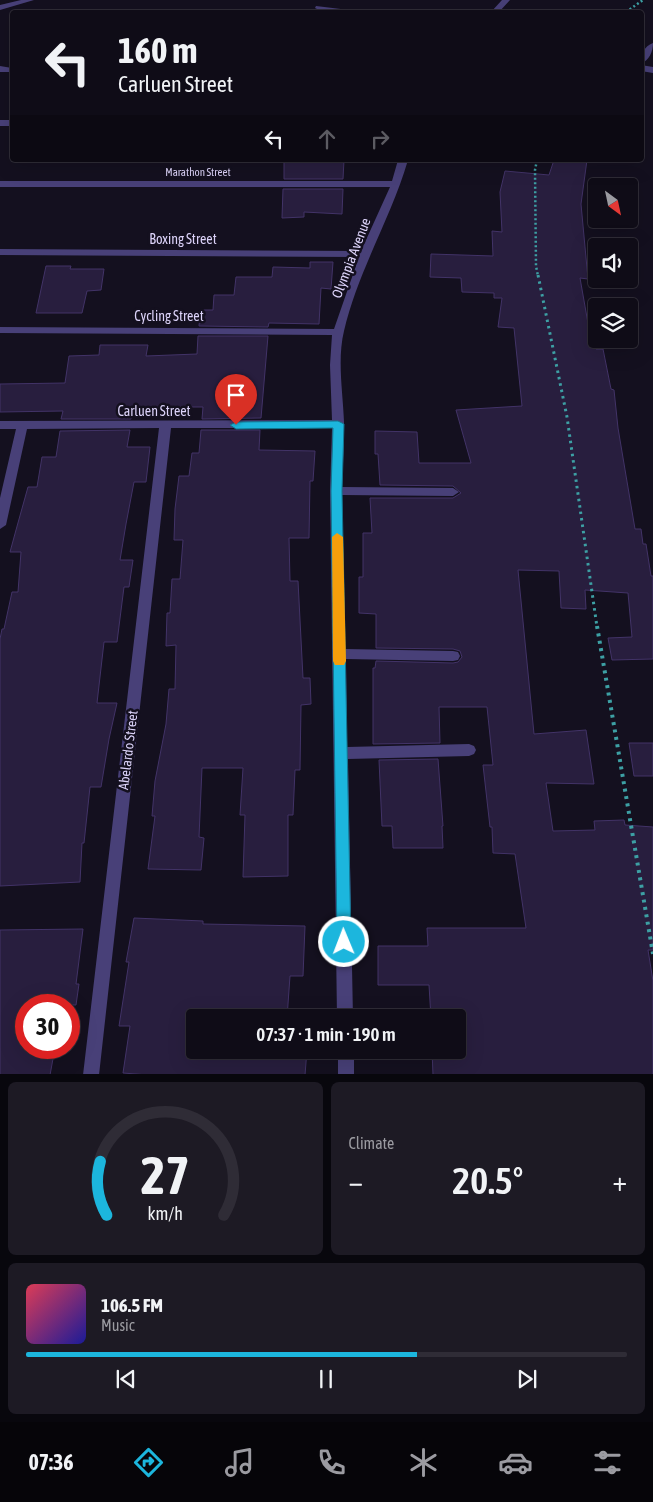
<!DOCTYPE html>
<html lang="en">
<head>
<meta charset="utf-8">
<style>
  :root { --surface:#0f0c17; --page:#1d1a24; --text:#f1f3f6; --muted:#9b9ba1; --line:#2f2c36; --accent:#1cb6dd }
  body { margin:0; font-family:"Asap Condensed",sans-serif; background:var(--page); color:var(--text); height:100vh; display:flex; flex-direction:column; font-size:19px; white-space:nowrap }
  * { box-sizing:border-box; margin:0 }
  p { font-size:16px; color:var(--muted) }
  .icon { flex:none; width:28px; height:28px; fill:none; stroke:currentColor; stroke-width:2; stroke-linecap:round; stroke-linejoin:round }
  .map { position:relative; height:1074px; overflow:hidden }
  .drawer { display:flex; flex-direction:column; gap:8px; padding:8px; background:#08070d; flex:1 }
  .drawer>* { flex:none }
  .banner { position:absolute; left:10px; top:10px; width:634px; height:152px; border-radius:5px; box-shadow:0 5px 20px #0002,0 0 0 1px var(--line); background:#0f0c17; color:var(--text); overflow:hidden }
  .needle { width:32px; rotate:147deg }
  .fabs { position:absolute; left:588px; top:178px; display:grid; gap:10px }
  .fabs a { display:grid; place-items:center; width:50px; height:50px; border-radius:5px; background:var(--surface); box-shadow:0 5px 20px #0002,0 0 0 1px var(--line); font-size:25px }
  .speed { position:absolute; left:15px; top:994px; display:flex; gap:10px; font-size:25px; font-weight:700; text-align:center }
  .speed>* { display:grid; place-content:center; width:65px; height:65px; border-radius:50%; background:var(--surface); box-shadow:0 5px 20px #0002,0 0 0 1px var(--line); line-height:1 }
  .speed .limit { border:8px solid #d22; background:#fff; color:#111 }
  .pin { position:absolute; display:grid; place-items:center; width:42px; height:42px; color:#fff; margin:-51px -21px; border-radius:50% 50% 50% 0; rotate:-45deg; box-shadow:0 0 5px #0007 }
  .pin .icon { rotate:45deg }
  .me { position:absolute; width:55px; margin:-28px; rotate:359deg; stroke-linejoin:round; filter:drop-shadow(0 0 4px #0008) }
  .turn { display:flex; align-items:center; gap:18px; height:105px; padding:0 25px; font-size:22px }
  .turn .icon { width:65px; height:65px; stroke-width:2.5 }
  .turn b { display:block; font-size:35px; line-height:42px }
  .lanes { display:flex; align-items:center; height:48px; padding:0 25px; background:#0003; justify-content:center; gap:25px; direction:ltr }
  .lanes .off { opacity:.35 }
  .big { font-size:38px; font-weight:600; line-height:1.1 }
  .drawer .tile { flex:1; display:flex; flex-direction:column; justify-content:center; gap:8px; min-width:0; padding:0 18px; border-radius:8px; background:var(--page) }
  .drawer .dial { align-items:center; gap:0 }
  .dial svg { height:130px; overflow:visible; fill:none; stroke:var(--line); stroke-width:7; stroke-linecap:round; text-anchor:middle }
  .dial text { fill:var(--text); stroke:none }
  .song { display:flex; align-items:center; gap:15px }
  .cover { width:60px; height:60px; border-radius:8px; background:linear-gradient(135deg,hsl(350 70% 55%),hsl(240 70% 35%)) }
  .played { height:5px; border-radius:2px; background:linear-gradient(90deg,var(--accent) 65%,var(--line) 65%) }
  .keys { display:flex; justify-content:space-around; direction:ltr }
  .heat { display:flex; justify-content:space-between; align-items:center; font-size:28px; direction:ltr }
  .drawer .tiles { flex:1; display:grid; gap:8px; grid-template-columns:1fr 1fr }
  .tile:last-child { grid-column:span 2 }
  .trip { position:absolute; left:186px; top:1009px; width:280px; height:50px; border-radius:5px; background:var(--surface); box-shadow:0 5px 20px #0002,0 0 0 1px var(--line); font-weight:600; line-height:50px; text-align:center }
  .tabs { display:flex; height:80px; justify-content:space-around; align-items:center; background:#060509; color:var(--muted) }
  .tabs .icon { width:35px; height:35px }
  .tabs .active { color:var(--accent) }
  .tabs b { font-size:22px; color:var(--text) }
  .map>svg:first-child { display:block }
  .building { fill:#281e3e; stroke:#423367 }
  .lines { fill:none; stroke-linecap:round; stroke-linejoin:round }
  .path-far2 { stroke:#3da0a4; stroke-width:2.5; stroke-dasharray:2 2.5; stroke-linecap:butt }
  .path-far1 { stroke:#3da0a4; stroke-width:3; stroke-dasharray:2.5 4; stroke-linecap:butt }
  .path { stroke:#3da0a4; stroke-width:4; stroke-dasharray:3 4.5; stroke-linecap:butt }
  .minor { fill:#484078; fill-rule:evenodd }
  .route { fill:#1cb6dd; stroke:#127690 }
  .slow { fill:#f59e0b }
  .labels { text-anchor:middle; dominant-baseline:central; stroke-width:5; stroke-linejoin:round; paint-order:stroke }
  .far-street-label { font-size:11px; fill:#dcd3f9; stroke:#14101f }
  .street-label { font-size:14px; fill:#dcd3f9; stroke:#14101f }
</style>
</head>
<body>
<div class="map">
<svg width="653" height="1075" viewBox="0 0 653 1075">
  <rect width="100%" height="100%" fill="#14101f"/>
  <path class="building" d="M284,160H344L343,179H284Z
    M554,160H587L581,204L588,279L580,278L589,329H596V349H603L611,389L614,390L618,428L635,529H641L643,544H646L651,576H653V659L612,660L608,638L632,637L628,593L585,590L586,609L561,608L559,571L518,570L534,734L586,730L594,784L546,783L553,831L595,830L594,821L624,820L625,825L653,827V950H648L653,981V1075H433L432,1050H458V1018H431L429,985H378V946H428L427,928H526L515,854L493,853L492,827H490L483,765H493L487,707H439L440,743L373,744V668H375L376,661L453,663L458,662L462,657L460,651L453,649L376,648V614L359,613V577H363V533H372L370,498H453L461,493L453,486L380,485L378,454H375V431L417,432L419,463H471L456,410L522,406L514,328L498,327L502,298H494V293L462,292L461,278L430,277L431,254L493,256L492,231L502,232L500,192L505,171L549,175Z
    M283,189H343L342,214L304,212V217L282,218Z
    M310,262H333L331,289L321,288L319,324L269,323L268,327L199,326L200,310H213L214,295H234L236,277H272L273,267L310,268Z
    M46,266H71L70,269H104L101,290L87,291L82,313H36Z
    M198,336H268L261,418L202,419L203,407H133L131,419H61L63,411L0,412V384L65,383L69,356L99,355L100,345H148L146,356L197,354Z
    M130,430L127,447H150L146,482H134L126,524L120,560H133L129,587H124L117,642H104L97,703H117L109,739L101,787H90L84,843H82L80,882L0,886V639L2,629H4L12,592H18L21,552H10L16,530L28,487H37L42,457H56L60,431Z
    M201,430H260L259,450L315,451L313,481H310L309,538H289L290,581H298L303,678H310L311,704L301,705L300,770H295L293,815H288V876L243,877L245,815H240L243,768H202L199,837L204,838L201,870L148,869L155,816H152L155,781L166,724L169,689H175L176,645L166,646L167,613H170L172,579H180L183,540H174L175,509L179,476H189L192,453H199Z
    M629,743H653V776H634Z
    M438,759L443,826H442L443,848H393L392,826H382L379,760Z
    M134,918L203,921V924L305,926L303,976H290L287,1018H195V1050H307L305,1075H148L123,1073L130,1026H119L129,962H126Z
    M83,929L76,984H79L76,1005H26V1048H55L50,1075H0V930Z"/>
  <g class="lines">
    <path class="path-far2" d="M626,12L643,0
      M537,160L535,170L536,266L538,276"/>
    <path class="path-far1" d="M538,275L567,417L597,627"/>
    <path class="path" d="M597,626L653,954"/>
    <path class="minor" d="M21,0H34L0,10V5Z
      M502,0H510L499,12H491Z
      M316,6L349,10L353,12L319,10L315,8Z
      M653,43C653,52 649,60 641,64C641,55 644,46 653,43Z
      M641,65L653,67V73L641,71Z
      M0,66L12,68V72H0Z
      M0,120H12V126H0Z
      M398,160H408C391,218 358,271 344,331C337,360 343,393 344,422C344,444 343,465 342,487L453,488L459,492L453,496L342,495L345,649L453,651L458,652L460,656L458,660L453,661L346,659L347,747L469,744L474,746L476,750L474,754L469,756L348,759L353,1018H337L330,491L332,428H171L99,1075H83L159,428L27,429L6,525L0,529V498L16,429H0V421L332,420L330,365L332,335L0,333V327L334,329L359,257L0,255V249L361,251L390,187H0V181H392Z
      M338,1050H354V1075H338Z"/>
  </g>
  <path class="route" d="M338,421L344,424L342,491L351,942L349,946L344,948L339,946L337,942L331,491L333,428L236,429L230,425L236,422Z"/>
  <path class="slow" d="M337,533L343,537L346,661L344,665H335L333,661L332,537Z"/>
  <g class="labels">
    <g class="far-street-label">
      <text x="198" y="172">Marathon Street</text>
    </g>
    <g class="street-label">
      <text x="183" y="239">Boxing Street</text>
      <text transform="translate(351 258) rotate(-69)">Olympia Avenue</text>
      <text x="169" y="316">Cycling Street</text>
      <text x="154" y="411">Carluen Street</text>
      <text transform="translate(128 750) rotate(-83)">Abelardo Street</text>
    </g>
  </g>
</svg>
<div class="fabs">
<a><svg class="needle" viewBox="-14 -14 28 28"><path d="M0-13l5 13h-10z" fill="#e53935"/><path d="M0 13l5-13h-10z" fill="#9b9ba1"/></svg></a>
<a><svg class="icon" aria-label="sound" viewBox="0 0 24 24"><path d="M4 9h4l5-4v14l-5-4H4zM17 9q2 3 0 6"/></svg></a>
<a><svg class="icon" aria-label="layers" viewBox="0 0 24 24"><path d="M12 4l9 5-9 5-9-5zM3 14l9 5 9-5"/></svg></a>
</div>
<div class="speed"><div class="limit">30</div></div>
<div class="pin" style="left:236px;top:425px;background:#d93025"><svg class="icon" aria-label="arrive" viewBox="0 0 24 24"><path d="M6 21V4h12l-3 4 3 4H6"/></svg></div>
<svg class="me" style="left:344px;top:942px" viewBox="-20 -20 40 40"><circle r="17" fill="#1cb6dd" stroke="#fff" stroke-width="3"/><path d="M0-11L8 9 0 5-8 9z" fill="#fff"/></svg>
<div class="trip">07:37 · 1 min · 190 m</div>
<div class="banner">
<div class="turn"><svg class="icon" aria-label="left" viewBox="0 0 24 24"><path d="M17 20v-9H6M10 6l-5 5 5 5"/></svg><div><b>160 m</b>Carluen Street</div></div>
<div class="lanes"><svg class="icon" aria-label="left" viewBox="0 0 24 24"><path d="M17 20v-9H6M10 6l-5 5 5 5"/></svg><svg class="icon off" aria-label="ahead" viewBox="0 0 24 24"><path d="M12 20V5M6 11l6-6 6 6"/></svg><svg class="icon off" aria-label="right" viewBox="0 0 24 24"><path d="M7 20v-9h11M14 6l5 5-5 5"/></svg></div>
</div>
</div>
<section class="drawer">
<div class="tiles">
<div class="tile dial"><svg viewBox="0 0 100 80">
<path d="M14 69A42 42 0 1 1 86 69"/>
<path d="M14 69A42 42 0 0 1 10 36" stroke="#1cb6dd"/>
<text x="50" y="56" font-size="32" font-weight="700">27</text>
<text x="50" y="72" font-size="11">km/h</text>
</svg></div>
<div class="tile"><p>Climate</p>
<div class="heat"><a>−</a><b class="big">20.5°</b><a>+</a></div>
</div>
<div class="tile">
<div class="song"><i class="cover"></i><div><b>106.5 FM</b><p>Music</p></div></div>
<div class="played"></div>
<div class="keys"><svg class="icon" aria-label="previous" viewBox="0 0 24 24"><path d="M18 5L8 12l10 7zM5 5v14"/></svg><svg class="icon" aria-label="pause" viewBox="0 0 24 24"><path d="M8 5v14M16 5v14"/></svg><svg class="icon" aria-label="next" viewBox="0 0 24 24"><path d="M6 5l10 7-10 7zM19 5v14"/></svg></div>
</div>
</div>
</section>
<nav class="tabs">
<b>07:36</b>
<svg class="icon active" aria-label="directions" viewBox="0 0 24 24"><path d="M12 3l9 9-9 9-9-9zM9 14v-3h6M13 9l2 2-2 2"/></svg>
<svg class="icon" aria-label="music" viewBox="0 0 24 24"><path d="M9 18V5l10-2v13"/><circle cx="6" cy="18" r="3"/><circle cx="16" cy="16" r="3"/></svg>
<svg class="icon" aria-label="phone" viewBox="0 0 24 24"><path d="M5 4h4l2 5-3 2q2 4 5 5l2-3 5 2v4C11 20 4 13 5 4z"/></svg>
<svg class="icon" aria-label="climate" viewBox="0 0 24 24"><path d="M12 3v18M4 7l16 10M4 17L20 7"/></svg>
<svg class="icon" aria-label="car" viewBox="0 0 24 24"><path d="M5 17H2v-5l4-1 3-4h7l3 4 3 1v5h-3M9 17h6M6 11h13"/><circle cx="7" cy="17" r="2"/><circle cx="17" cy="17" r="2"/></svg>
<svg class="icon" aria-label="filters" viewBox="0 0 24 24"><path d="M4 7h16M4 17h16"/><circle cx="9" cy="7" r="2"/><circle cx="15" cy="17" r="2"/></svg>
</nav>
</body>
</html>
